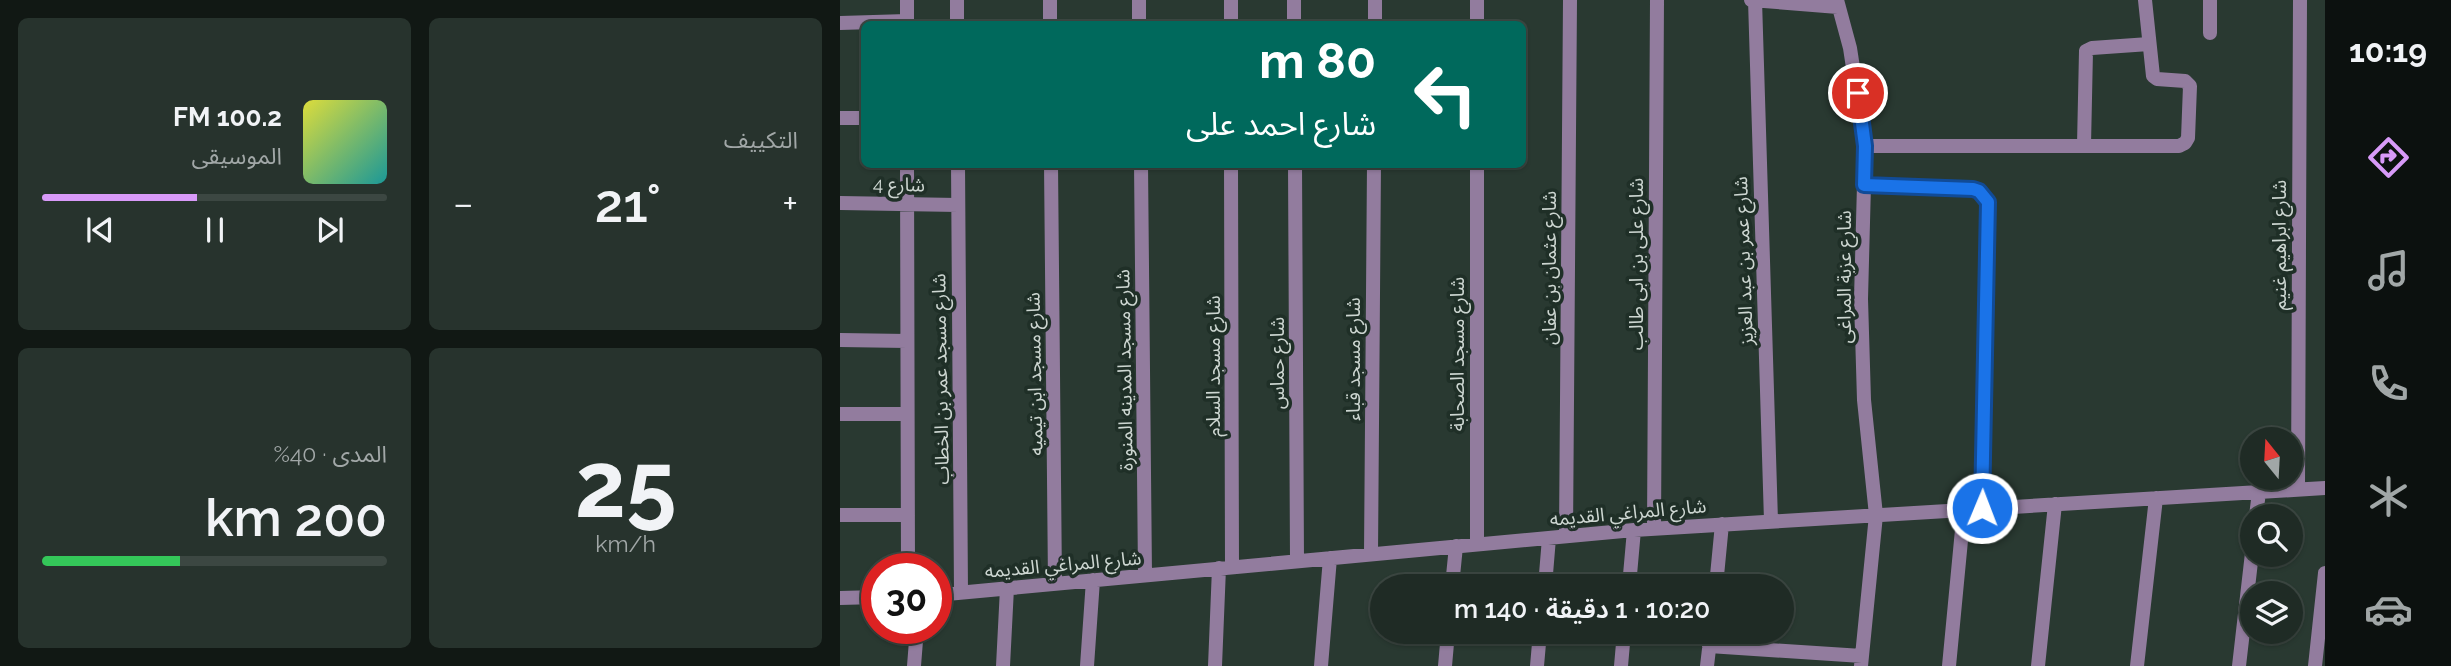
<!DOCTYPE html>
<html lang="ar">
<head>
<meta charset="utf-8">
<style>
  :root { --surface:#1f2b25; --page:#27332d; --text:#f1f3f6; --muted:#a1a7a7; --line:#3c4742; --accent:#d89af8 }
  body { margin:0; font-family:Raleway,"Noto Sans Arabic",sans-serif; background:var(--page); color:var(--text); direction:rtl; height:100vh; display:flex; flex-direction:column; font-size:26px; white-space:nowrap }
  * { box-sizing:border-box; margin:0 }
  p { font-size:23px; color:var(--muted) }
  .icon { flex:none; width:38px; height:38px; fill:none; stroke:currentColor; stroke-width:2; stroke-linecap:round; stroke-linejoin:round }
  .map { position:relative; flex:1; overflow:hidden; direction:ltr }
  .panel { display:flex; flex-direction:column; gap:18px; padding:18px; background:#111814; width:840px }
  .panel>* { flex:none }
  .guide { position:absolute; left:21px; top:21px; width:665px; height:147px; border-radius:10px; box-shadow:0 2px 5px #0004,0 0 0 2px var(--line); direction:rtl; background:#00695c; color:#fff; overflow:hidden }
  .needle { width:46px; rotate:342deg }
  .fabs { position:absolute; left:1400px; top:427px; display:grid; gap:14px }
  .fabs a { display:grid; place-items:center; width:63px; height:63px; border-radius:50%; background:var(--surface); box-shadow:0 2px 5px #0004,0 0 0 2px var(--line); font-size:35px }
  .speed { position:absolute; left:21px; top:553px; display:flex; gap:14px; font-size:35px; font-weight:700; text-align:center }
  .speed>* { display:grid; place-content:center; width:91px; height:91px; border-radius:50%; background:var(--surface); box-shadow:0 2px 5px #0004,0 0 0 2px var(--line); line-height:1 }
  .speed .limit { border:10px solid #d22; background:#fff; color:#111 }
  .pin { position:absolute; display:grid; place-items:center; width:60px; height:60px; color:#fff; margin:-30px; border:4px solid #fff; border-radius:50%; box-shadow:0 2px 7px #0007 }
  .me { position:absolute; width:77px; margin:-38px; rotate:1deg; stroke-linejoin:round; filter:drop-shadow(0 0 5px #0008) }
  .turn { display:flex; align-items:center; gap:24px; height:147px; padding:0 35px; font-size:32px }
  .turn .icon { width:91px; height:91px; stroke-width:2.5 }
  .turn b { display:block; font-size:49px; line-height:60px }
  .big { font-size:52px; font-weight:600; line-height:1.1 }
  .panel .card { flex:1; display:flex; flex-direction:column; justify-content:center; gap:10px; min-width:0; padding:0 24px; border-radius:10px; background:var(--page) }
  .panel .dial { align-items:center; gap:0 }
  .dial b { font-size:91px; line-height:1 }
  .song { display:flex; align-items:center; gap:21px }
  .cover { width:84px; height:84px; border-radius:10px; background:linear-gradient(135deg,hsl(60 70% 55%),hsl(180 70% 35%)) }
  .played { height:7px; border-radius:4px; background:linear-gradient(90deg,var(--accent) 45%,var(--line) 45%) }
  .keys { display:flex; justify-content:space-around; direction:ltr }
  .heat { display:flex; justify-content:space-between; align-items:center; font-size:38px; direction:ltr }
  .charge { height:10px; border-radius:5px; background:linear-gradient(90deg,#34c759 40%,var(--line) 0) }
  .panel .tiles { flex:1; display:grid; gap:18px; grid-template-columns:repeat(2,1fr) }
  .trip { position:absolute; left:530px; top:574px; width:424px; height:70px; border-radius:35px; background:var(--surface); box-shadow:0 2px 5px #0004,0 0 0 2px var(--line); font-weight:600; line-height:70px; text-align:center; direction:rtl }
  main { display:flex; flex:1; min-height:0 }
  .tab-bar { display:flex; flex-direction:column; width:126px; justify-content:space-around; align-items:center; background:#0c110f; color:var(--muted) }
  .tab-bar .icon { width:49px; height:49px }
  .tab-bar .on { color:var(--accent) }
  .tab-bar b { font-size:32px; color:var(--text) }
  .map>svg:first-child { display:block }
  .lines { fill:none; stroke-linecap:round; stroke-linejoin:round }
  .street { stroke:#927c9e; stroke-width:14 }
  .route-casing { stroke:#114b97; stroke-width:18 }
  .route { stroke:#1a73e8; stroke-width:12 }
  .labels { text-anchor:middle; dominant-baseline:central; stroke-width:7; stroke-linejoin:round; paint-order:stroke }
  .street-label { font-size:19px; fill:#cdd6d1; stroke:#1f2f27 }
</style>
</head>
<body>
<main>
<nav class="tab-bar">
<b>10:19</b>
<svg class="icon on" aria-label="directions" viewBox="0 0 24 24"><path d="M12 3l9 9-9 9-9-9zM9 14v-3h6M13 9l2 2-2 2"/></svg>
<svg class="icon" aria-label="music" viewBox="0 0 24 24"><path d="M9 18V5l10-2v13"/><circle cx="6" cy="18" r="3"/><circle cx="16" cy="16" r="3"/></svg>
<svg class="icon" aria-label="phone" viewBox="0 0 24 24"><path d="M5 4h4l2 5-3 2q2 4 5 5l2-3 5 2v4C11 20 4 13 5 4z"/></svg>
<svg class="icon" aria-label="climate" viewBox="0 0 24 24"><path d="M12 3v18M4 7l16 10M4 17L20 7"/></svg>
<svg class="icon" aria-label="car" viewBox="0 0 24 24"><path d="M5 17H2v-5l4-1 3-4h7l3 4 3 1v5h-3M9 17h6M6 11h13"/><circle cx="7" cy="17" r="2"/><circle cx="17" cy="17" r="2"/></svg>
</nav>
<div class="map">
<svg width="1485" height="666" viewBox="0 0 1485 666">
  <rect width="100%" height="100%" fill="#293931"/>
  <g class="lines">
    <path class="street" d="M67,0V24
      M117,0V24
      M210,0V24
      M299,0V24
      M391,0V24
      M454,0V24
      M911,0L998,7
      M915,0L931,521
      M997,0L1010,48L1025,146L1021,299L1024,400L1036,515L1021,666
      M1370,0V33
      M0,23L67,21
      M535,24V0
      M637,24V0
      M0,118H24
      M1244,145L1246,51L1252,48L1309,44
      M1025,146H1339L1345,143L1348,138L1350,86L1345,81L1317,79L1313,76L1305,0
      M67,164L68,569
      M118,164L121,593
      M211,164L215,584
      M301,164L305,575
      M391,164L392,567
      M455,164L457,561
      M1024,185L1133,189L1139,191L1148,202L1142,508
      M0,203L118,205
      M0,340L67,341
      M0,414H67
      M1458,489L1460,0
      M0,515H68
      M1416,516L1419,492
      M814,528L817,0
      M726,536L730,0
      M637,544V164
      M531,554L534,164
      M612,586L616,546
      M705,586L709,538
      M789,586L794,530
      M876,586L882,524
      M96,595L794,530L1485,488
      M0,598L37,597
      M869,646L1022,656
      M74,666L77,628
      M163,666L167,588
      M247,666L253,580
      M375,666L379,568
      M481,666L490,558
      M605,666L608,632
      M697,666L700,632
      M781,666L784,632
      M867,666L871,632
      M1109,666L1124,509
      M1198,666L1215,504
      M1297,666L1316,498
      M1399,666L1412,553
      M1475,666L1485,573"/>
  </g>
  <g class="lines">
    <defs>
      <path id="route" d="M1018,93L1025,146L1024,185L1133,189L1139,191L1148,202L1142,508"/>
    </defs>
    <use href="#route" class="route-casing"/>
    <use href="#route" class="route"/>
  </g>
  <g class="labels">
    <g class="street-label">
      <text transform="translate(59 184) rotate(1)">شارع 4</text>
      <text transform="translate(1439 245) rotate(-90)">شارع ابراهيم غنيم</text>
      <text transform="translate(903 261) rotate(-92)">شارع عمر بن عبد العزيز</text>
      <text transform="translate(796 264) rotate(-90)">شارع على بن ابى طالب</text>
      <text transform="translate(709 268) rotate(-90)">شارع عثمان بن عفان</text>
      <text transform="translate(1004 277) rotate(-90)">شارع عزبة المراغى</text>
      <text transform="translate(617 354) rotate(-90)">شارع مسجد الصحابة</text>
      <text transform="translate(513 359) rotate(-90)">شارع مسجد قباء</text>
      <text transform="translate(437 363) rotate(-90)">شارع حماس</text>
      <text transform="translate(373 366) rotate(-90)">شارع مسجد السلام</text>
      <text transform="translate(284 370) rotate(-91)">شارع مسجد المدينه المنورة</text>
      <text transform="translate(194 374) rotate(-91)">شارع مسجد ابن تيميه</text>
      <text transform="translate(100 379) rotate(-91)">شارع مسجد عمر بن الخطاب</text>
      <text transform="translate(788 512) rotate(-5)">شارع المراغي القديمه</text>
      <text transform="translate(223 564) rotate(-5)">شارع المراغي القديمه</text>
    </g>
  </g>
</svg>
<div class="fabs">
<a><svg class="needle" viewBox="-14 -14 28 28"><path d="M0-13l5 13h-10z" fill="#e53935"/><path d="M0 13l5-13h-10z" fill="#a1a7a7"/></svg></a>
<a><svg class="icon" aria-label="search" viewBox="0 0 24 24"><circle cx="10" cy="10" r="6"/><path d="M15 15l6 6"/></svg></a>
<a><svg class="icon" aria-label="layers" viewBox="0 0 24 24"><path d="M12 4l9 5-9 5-9-5zM3 14l9 5 9-5"/></svg></a>
</div>
<div class="speed"><div class="limit">30</div></div>
<div class="pin" style="left:1018px;top:93px;background:#d93025"><svg class="icon" aria-label="arrive" viewBox="0 0 24 24"><path d="M6 21V4h12l-3 4 3 4H6"/></svg></div>
<svg class="me" style="left:1142px;top:508px" viewBox="-20 -20 40 40"><circle r="17" fill="#1a73e8" stroke="#fff" stroke-width="3"/><path d="M0-11L8 9 0 5-8 9z" fill="#fff"/></svg>
<div class="trip">10:20 · 1 دقيقة · 140 m</div>
<div class="guide">
<div class="turn"><svg class="icon" aria-label="left" viewBox="0 0 24 24"><path d="M17 20v-9H6M10 6l-5 5 5 5"/></svg><div><b>80 m</b>شارع احمد على</div></div>
</div>
</div>
<section class="panel">
<div class="tiles">
<div class="card"><p>التكييف</p>
<div class="heat"><a>−</a><b class="big">21°</b><a>+</a></div>
</div>
<div class="card">
<div class="song"><i class="cover"></i><div><b>100.2 FM</b><p>الموسيقى</p></div></div>
<div class="played"></div>
<div class="keys"><svg class="icon" aria-label="previous" viewBox="0 0 24 24"><path d="M18 5L8 12l10 7zM5 5v14"/></svg><svg class="icon" aria-label="pause" viewBox="0 0 24 24"><path d="M8 5v14M16 5v14"/></svg><svg class="icon" aria-label="next" viewBox="0 0 24 24"><path d="M6 5l10 7-10 7zM19 5v14"/></svg></div>
</div>
<div class="card dial"><b>25</b><p>km/h</p></div>
<div class="card"><p>المدى · 40%</p><b class="big">200 km</b><div class="charge"></div></div>
</div>
</section>
</main>
</body>
</html>
